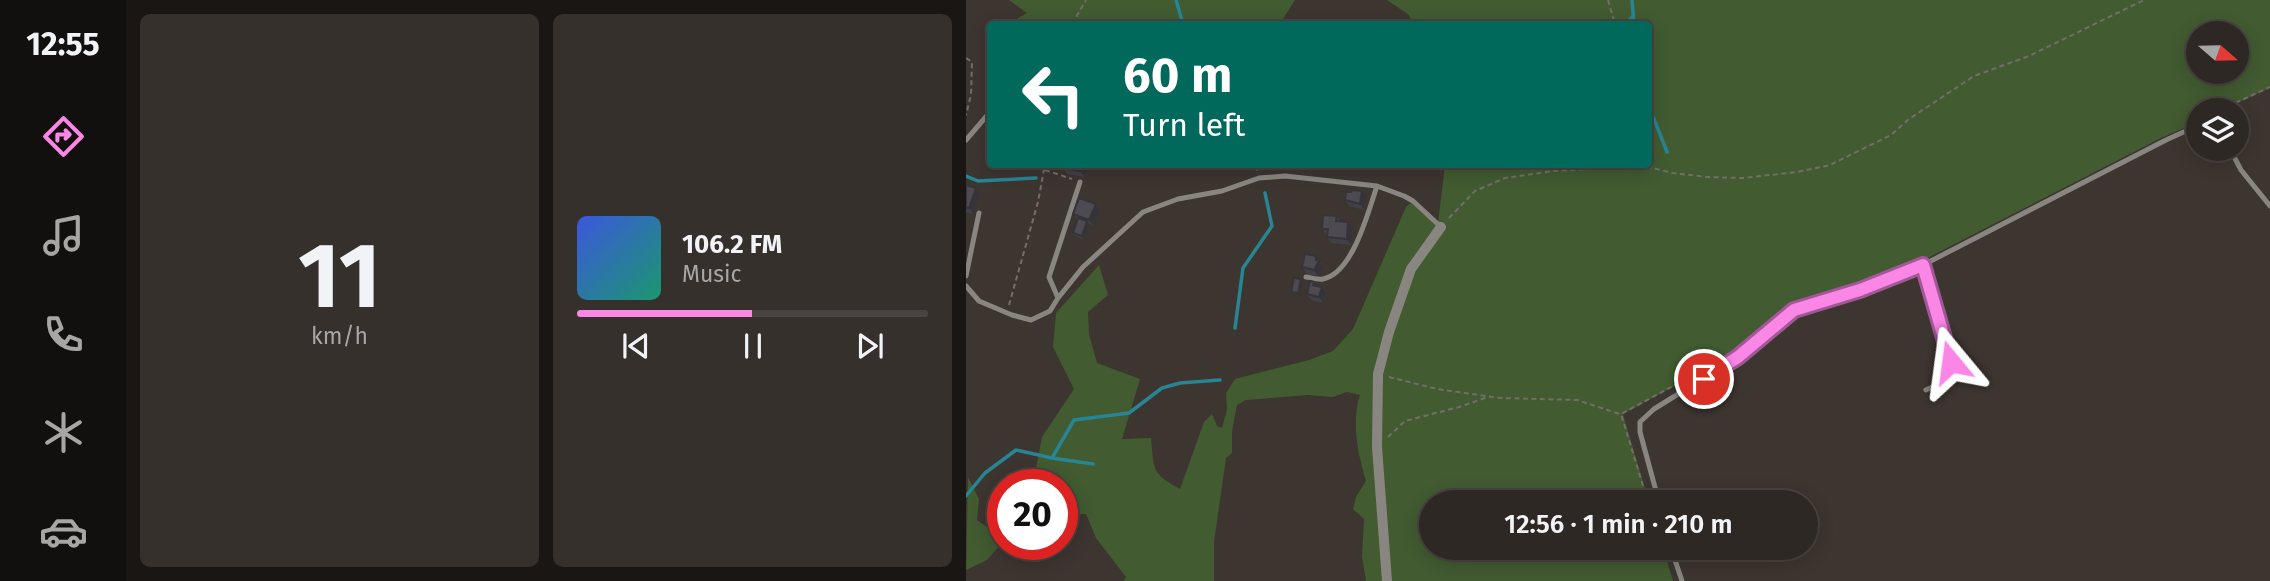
<!DOCTYPE html>
<html lang="en">
<head>
<meta charset="utf-8">
<style>
  :root { --surface:#2e2824; --page:#36302c; --text:#f1f3f6; --muted:#a7a6a6; --line:#494441; --accent:#fa87e6 }
  body { margin:0; font-family:"Fira Sans",sans-serif; background:var(--page); color:var(--text); height:100vh; display:flex; flex-direction:column; font-size:26px; white-space:nowrap }
  * { box-sizing:border-box; margin:0 }
  p { font-size:23px; color:var(--muted) }
  .icon { flex:none; width:38px; height:38px; fill:none; stroke:currentColor; stroke-width:2; stroke-linecap:round; stroke-linejoin:round }
  .map { position:relative; flex:1; overflow:hidden }
  .side { display:flex; flex-direction:column; gap:14px; padding:14px; background:#191614; width:840px }
  .side>* { flex:none }
  .hud { position:absolute; left:21px; top:21px; width:665px; height:147px; border-radius:7px; box-shadow:0 4px 18px #0003,0 0 0 2px var(--line); background:#00695c; color:#fff; overflow:hidden }
  .needle { width:46px; rotate:110deg }
  .controls { position:absolute; left:1220px; top:21px; display:grid; gap:14px }
  .controls a { display:grid; place-items:center; width:63px; height:63px; border-radius:50%; background:var(--surface); box-shadow:0 4px 18px #0003,0 0 0 2px var(--line); font-size:35px }
  .speed { position:absolute; left:21px; top:469px; display:flex; gap:14px; font-size:35px; font-weight:700; text-align:center }
  .speed>* { display:grid; place-content:center; width:91px; height:91px; border-radius:50%; background:var(--surface); box-shadow:0 4px 18px #0003,0 0 0 2px var(--line); line-height:1 }
  .speed .limit { border:10px solid #d22; background:#fff; color:#111 }
  .pin { position:absolute; display:grid; place-items:center; width:60px; height:60px; color:#fff; margin:-30px; border:4px solid #fff; border-radius:50%; box-shadow:0 2px 7px #0007 }
  .me { position:absolute; width:77px; margin:-38px; rotate:344deg; stroke-linejoin:round; filter:drop-shadow(0 0 5px #0008) }
  .turn { display:flex; align-items:center; gap:24px; height:147px; padding:0 21px; font-size:32px }
  .turn .icon { width:91px; height:91px; stroke-width:2.5 }
  .turn b { display:block; font-size:49px; line-height:60px }
  .side .tile { flex:1; display:flex; flex-direction:column; justify-content:center; gap:10px; min-width:0; padding:0 24px; border-radius:10px; background:var(--page) }
  .side .dial { align-items:center; gap:0 }
  .dial b { font-size:91px; line-height:1 }
  .song { display:flex; align-items:center; gap:21px }
  .cover { width:84px; height:84px; border-radius:10px; background:linear-gradient(135deg,hsl(230 70% 55%),hsl(160 70% 35%)) }
  .played { height:7px; border-radius:4px; background:linear-gradient(90deg,var(--accent) 50%,var(--line) 50%) }
  .keys { display:flex; justify-content:space-around; direction:ltr }
  .side .tiles { flex:1; display:grid; gap:14px; grid-template-columns:repeat(2,1fr) }
  .trip { position:absolute; left:453px; top:490px; width:399px; height:70px; border-radius:35px; background:var(--surface); box-shadow:0 4px 18px #0003,0 0 0 2px var(--line); font-weight:600; line-height:70px; text-align:center }
  main { display:flex; flex:1; min-height:0 }
  .menu { display:flex; flex-direction:column; width:126px; justify-content:space-around; align-items:center; background:#12100e; color:var(--muted) }
  .menu .icon { width:49px; height:49px }
  .menu .selected { color:var(--accent) }
  .menu b { font-size:32px; color:var(--text) }
  .map>svg:first-child { display:block }
  .green { fill:#425b31; fill-rule:evenodd }
  .lines { fill:none; stroke-linecap:round; stroke-linejoin:round }
  .stream { stroke:#278594; stroke-width:3.5 }
  .path { stroke:#746d69; stroke-width:2; stroke-dasharray:5 3.5; stroke-linecap:butt }
  .service { stroke:#898682; stroke-width:5 }
  .minor { stroke:#898682; stroke-width:10 }
  .wall { fill:#424047 }
  .shaded-wall { fill:#363439 }
  .building { fill:#4d4a52; stroke:#363439; stroke-width:2 }
  .route-casing { stroke:#a25896; stroke-width:18 }
  .route { stroke:#fa87e6; stroke-width:12 }
</style>
</head>
<body>
<main>
<nav class="menu">
<b>12:55</b>
<svg class="icon selected" aria-label="directions" viewBox="0 0 24 24"><path d="M12 3l9 9-9 9-9-9zM9 14v-3h6M13 9l2 2-2 2"/></svg>
<svg class="icon" aria-label="music" viewBox="0 0 24 24"><path d="M9 18V5l10-2v13"/><circle cx="6" cy="18" r="3"/><circle cx="16" cy="16" r="3"/></svg>
<svg class="icon" aria-label="phone" viewBox="0 0 24 24"><path d="M5 4h4l2 5-3 2q2 4 5 5l2-3 5 2v4C11 20 4 13 5 4z"/></svg>
<svg class="icon" aria-label="climate" viewBox="0 0 24 24"><path d="M12 3v18M4 7l16 10M4 17L20 7"/></svg>
<svg class="icon" aria-label="car" viewBox="0 0 24 24"><path d="M5 17H2v-5l4-1 3-4h7l3 4 3 1v5h-3M9 17h6M6 11h13"/><circle cx="7" cy="17" r="2"/><circle cx="17" cy="17" r="2"/></svg>
</nav>
<section class="side">
<div class="tiles">
<div class="tile dial"><b>11</b><p>km/h</p></div>
<div class="tile">
<div class="song"><i class="cover"></i><div><b>106.2 FM</b><p>Music</p></div></div>
<div class="played"></div>
<div class="keys"><svg class="icon" aria-label="previous" viewBox="0 0 24 24"><path d="M18 5L8 12l10 7zM5 5v14"/></svg><svg class="icon" aria-label="pause" viewBox="0 0 24 24"><path d="M8 5v14M16 5v14"/></svg><svg class="icon" aria-label="next" viewBox="0 0 24 24"><path d="M6 5l10 7-10 7zM19 5v14"/></svg></div>
</div>
</div>
</section>
<div class="map">
<svg width="1304" height="581" viewBox="0 0 1304 581">
  <rect width="100%" height="100%" fill="#3d3530"/>
  <path class="green" d="M43,0H329L314,24H42L61,13Z
    M421,0H1304V88L1256,110H1232V122L1195,138L946,266L824,308L759,359L657,414L683,502H466V548H697L707,581H400L396,557L398,519L387,509L390,497L400,481C392,454 385,423 394,395L381,392L367,397L342,395L280,400L271,405L266,431V453L260,458L248,542V581H158L160,577L130,538L120,514L96,515V485H60L70,468L76,437L108,389L87,347L90,313L133,265L142,295L122,312L123,334L131,363L174,379L156,439L185,438C188,470 185,473 214,489L238,422L246,414L251,426L256,428L261,409L260,393L269,379L343,360L367,351L387,329L440,207L447,201L472,223L479,165L682,164V24H446L443,15ZM1232,33H1270V72H1232Z
    M2,477L13,499L11,520L37,538V542L21,560L0,570Z"/>
  <g class="lines">
    <path class="stream" d="M210,0L217,24
      M666,0L668,24
      M660,24L667,16
      M682,104L701,152
      M290,164L291,169
      M0,176L12,181L70,178
      M269,328L277,268L306,226L299,193
      M86,458L127,464
      M0,496L19,473L50,450L86,458L108,420L163,413L196,388L214,383L254,380"/>
    <path class="path" d="M642,0L649,24
      M106,24L120,0
      M0,58L6,62L5,95L0,115
      M1254,110L1304,87
      M79,170L106,179
      M483,218L509,191L539,178L588,171L678,166L707,173L741,177L777,178L831,172L864,165L925,135L943,119L1008,76L1063,56L1178,0
      M43,305L72,202L79,164
      M423,377L471,389L534,398L611,400L654,414
      M422,437L439,421L493,407L522,397
      M682,502L655,414L709,385"/>
    <path class="service" d="M0,140L24,112
      M1264,149L1275,170L1304,206
      M114,182L83,277L92,298L117,267L177,212L212,199L256,191L293,178L319,176L411,186L438,196L447,201L475,227
      M957,265L985,362C984,381 976,382 960,390
      M0,276L13,213
      M340,277C346,278 352,280 357,279C387,273 402,212 411,186
      M0,286L13,301L46,315L65,320L84,311L92,298
      M693,502L674,432V422L688,409L772,357L828,310L894,290L957,265L1200,140L1222,130L1232,131
      M705,548L716,581"/>
    <path class="minor" d="M421,581L411,447L412,374L423,332L445,269L475,227"/>
  </g>
  <path class="wall" d="M121,164L119,177L101,174L97,168Z
    M0,185L10,188L14,194L7,214L0,212Z
    M400,197L399,210L383,206L379,200Z
    M130,204L134,210L128,226L124,224L118,239L109,236L107,233L112,220L107,214Z
    M371,216L374,221L387,228L385,245L365,243L361,237V235L356,229Z
    M355,262L357,267L352,276L341,274L336,267Z
    M350,286L356,287L360,293L357,303L345,300L341,294Z"/>
  <path class="shaded-wall" d="M115,164H121L119,177L114,171Z
    M10,188L14,194L7,214L3,208Z
    M396,191L400,197L399,210L394,204Z
    M130,204L134,210L128,226L123,220Z
    M121,221L124,224L118,239L116,236Z
    M382,222L387,228L385,245L381,239Z
    M350,256L357,267L352,276L348,270Z
    M335,279L337,282L334,296L332,293Z
    M356,287L360,293L357,303L353,297Z"/>
  <path class="building" d="M98,164H115L114,171L97,168Z
    M0,185L10,188L3,208L0,207Z
    M386,190L396,191L394,204L379,200L380,192H385Z
    M113,198L130,204L123,220L107,214Z
    M357,215L371,216L370,221L382,222L381,239L361,237L362,229H356Z
    M112,218L121,221L116,236L107,233Z
    M339,254L350,256V260L353,261L348,270L336,267Z
    M328,278L335,279L332,293L325,292Z
    M344,281L348,282L347,285L356,287L353,297L341,294Z"/>
  <g class="lines">
    <defs>
      <path id="route" d="M738,379L772,357L828,310L894,290L957,265L985,362"/>
    </defs>
    <use href="#route" class="route-casing"/>
    <use href="#route" class="route"/>
  </g>
</svg>
<div class="controls">
<a><svg class="needle" viewBox="-14 -14 28 28"><path d="M0-13l5 13h-10z" fill="#e53935"/><path d="M0 13l5-13h-10z" fill="#a7a6a6"/></svg></a>
<a><svg class="icon" aria-label="layers" viewBox="0 0 24 24"><path d="M12 4l9 5-9 5-9-5zM3 14l9 5 9-5"/></svg></a>
</div>
<div class="speed"><div class="limit">20</div></div>
<div class="pin" style="left:738px;top:379px;background:#d93025"><svg class="icon" aria-label="arrive" viewBox="0 0 24 24"><path d="M6 21V4h12l-3 4 3 4H6"/></svg></div>
<svg class="me" style="left:985px;top:362px" viewBox="-20 -20 40 40"><path d="M0-17L14 15 0 8-14 15z" fill="#fa87e6" stroke="#fff" stroke-width="4"/></svg>
<div class="trip">12:56 · 1 min · 210 m</div>
<div class="hud">
<div class="turn"><svg class="icon" aria-label="left" viewBox="0 0 24 24"><path d="M17 20v-9H6M10 6l-5 5 5 5"/></svg><div><b>60 m</b>Turn left</div></div>
</div>
</div>
</main>
</body>
</html>
